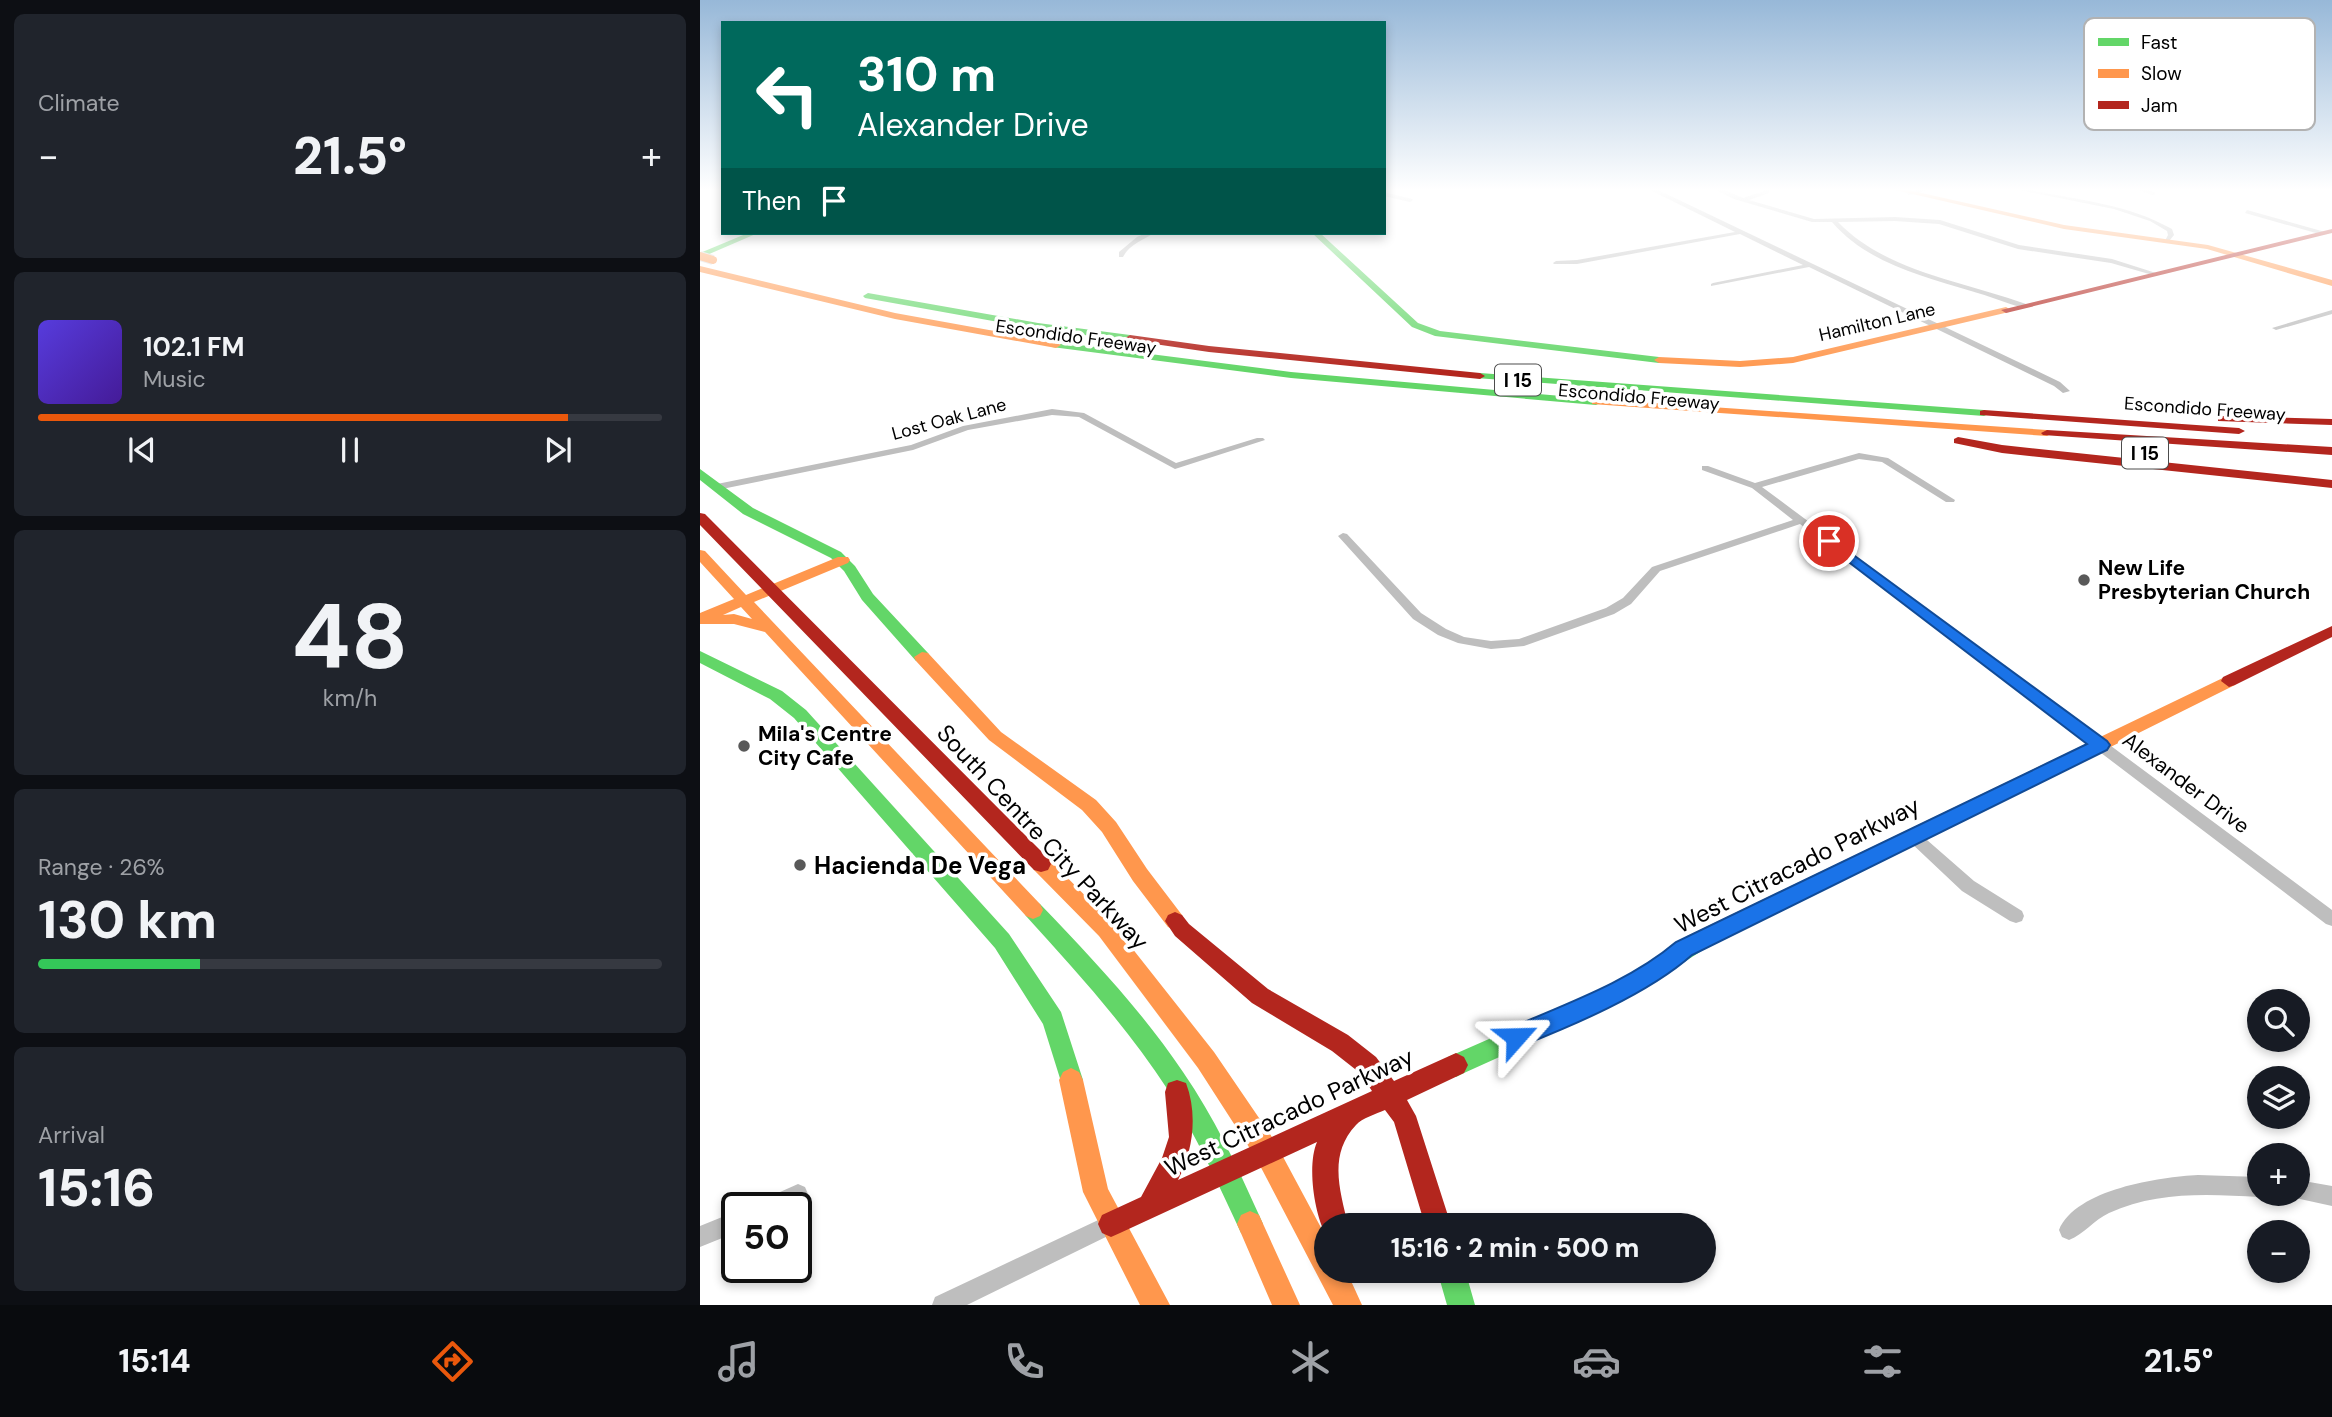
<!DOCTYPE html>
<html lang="en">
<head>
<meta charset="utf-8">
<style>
  :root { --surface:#171b24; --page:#20242c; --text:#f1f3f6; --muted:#9ea1a6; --line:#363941; --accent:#ea580c }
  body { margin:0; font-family:"DM Sans",sans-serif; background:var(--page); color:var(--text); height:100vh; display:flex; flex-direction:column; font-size:26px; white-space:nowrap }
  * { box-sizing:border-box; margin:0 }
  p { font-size:23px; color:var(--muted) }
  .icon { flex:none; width:38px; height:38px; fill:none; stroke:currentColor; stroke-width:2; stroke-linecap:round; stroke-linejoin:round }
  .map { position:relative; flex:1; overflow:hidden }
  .drawer { display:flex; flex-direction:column; gap:14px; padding:14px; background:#0d0f14; width:700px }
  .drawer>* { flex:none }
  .top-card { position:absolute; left:21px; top:21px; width:665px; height:214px; border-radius:0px; box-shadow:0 4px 10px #0003; background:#00695c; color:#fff; overflow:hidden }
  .buttons { position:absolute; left:1547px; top:989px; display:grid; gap:14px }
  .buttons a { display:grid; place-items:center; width:63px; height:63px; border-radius:50%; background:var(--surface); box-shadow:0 4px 10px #0003; font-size:35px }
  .speed { position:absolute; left:21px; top:1192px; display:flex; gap:14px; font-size:35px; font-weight:700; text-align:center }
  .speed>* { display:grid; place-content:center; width:91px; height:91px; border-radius:50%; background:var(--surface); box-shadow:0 4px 10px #0003; line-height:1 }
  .speed .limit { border:4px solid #111; border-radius:10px; background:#fff; color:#111 }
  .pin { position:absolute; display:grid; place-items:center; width:60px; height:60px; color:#fff; margin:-30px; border:4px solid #fff; border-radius:50%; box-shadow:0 2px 7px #0007 }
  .me { position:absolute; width:77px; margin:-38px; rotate:65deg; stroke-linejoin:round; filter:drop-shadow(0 0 5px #0008) }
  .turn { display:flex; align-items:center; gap:24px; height:147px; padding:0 21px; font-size:32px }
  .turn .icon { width:91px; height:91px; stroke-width:2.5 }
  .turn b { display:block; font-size:49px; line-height:60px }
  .then { display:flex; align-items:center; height:66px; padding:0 21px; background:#0003; gap:14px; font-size:26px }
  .big { font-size:52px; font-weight:800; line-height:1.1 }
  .drawer .tile { flex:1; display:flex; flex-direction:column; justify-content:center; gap:10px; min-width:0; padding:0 24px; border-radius:10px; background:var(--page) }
  .drawer .dial { align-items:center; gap:0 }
  .dial b { font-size:91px; line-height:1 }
  .song { display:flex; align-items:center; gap:21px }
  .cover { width:84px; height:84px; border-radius:10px; background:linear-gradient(135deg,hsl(250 70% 55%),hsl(260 70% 35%)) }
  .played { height:7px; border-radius:4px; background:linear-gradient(90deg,var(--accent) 85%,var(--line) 85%) }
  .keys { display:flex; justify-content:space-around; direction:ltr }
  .heat { display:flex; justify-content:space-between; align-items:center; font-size:38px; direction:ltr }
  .charge { height:10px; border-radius:5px; background:linear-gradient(90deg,#34c759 26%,var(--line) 0) }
  .trip { position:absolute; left:614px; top:1213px; width:402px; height:70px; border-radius:35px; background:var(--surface); box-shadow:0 4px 10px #0003; font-weight:800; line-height:70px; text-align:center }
  .tabs { display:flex; height:112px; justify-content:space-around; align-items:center; background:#090b0e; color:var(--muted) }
  .tabs .icon { width:49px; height:49px }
  .tabs .active { color:var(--accent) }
  .tabs b { font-size:32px; color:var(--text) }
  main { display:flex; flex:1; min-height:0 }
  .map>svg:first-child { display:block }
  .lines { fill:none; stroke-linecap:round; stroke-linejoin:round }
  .street { fill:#bebebe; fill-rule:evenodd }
  .fast { fill:#63d668; fill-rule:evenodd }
  .slow { fill:#ff974d; fill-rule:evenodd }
  .jam { fill:#b3261e; fill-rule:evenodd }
  .slow-bridge-casing { stroke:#dbdbdb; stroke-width:10; stroke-linecap:butt }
  .slow-bridge { stroke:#ff974d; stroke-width:8 }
  .route { fill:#1a73e8; stroke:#114b97; stroke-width:2 }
  .poi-dot { fill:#595959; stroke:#fff; stroke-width:2.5 }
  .labels { text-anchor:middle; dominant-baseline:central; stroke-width:7; stroke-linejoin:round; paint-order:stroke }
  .far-street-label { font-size:18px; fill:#000; stroke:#fff }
  .shield { fill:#fff; stroke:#4c4c4c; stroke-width:2 }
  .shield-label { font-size:19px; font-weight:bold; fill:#000 }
  .poi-label { font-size:21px; font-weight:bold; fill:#000; stroke:#fff; text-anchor:start }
  .street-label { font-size:21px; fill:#000; stroke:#fff }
  .near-street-label { font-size:24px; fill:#000; stroke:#fff }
  .near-poi-label { font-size:24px; font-weight:bold; fill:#000; stroke:#fff; text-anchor:start }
  .key { fill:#fff; stroke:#b2b2b2; stroke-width:2 }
  .key-label { font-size:19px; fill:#000 }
</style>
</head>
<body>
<main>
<section class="drawer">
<div class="tile"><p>Climate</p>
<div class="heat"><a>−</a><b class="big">21.5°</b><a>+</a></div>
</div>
<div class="tile">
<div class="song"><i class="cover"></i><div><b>102.1 FM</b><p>Music</p></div></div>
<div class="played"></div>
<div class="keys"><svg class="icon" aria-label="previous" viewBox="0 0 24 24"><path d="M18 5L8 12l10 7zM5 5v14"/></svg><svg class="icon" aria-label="pause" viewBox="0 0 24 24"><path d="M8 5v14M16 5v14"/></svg><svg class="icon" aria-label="next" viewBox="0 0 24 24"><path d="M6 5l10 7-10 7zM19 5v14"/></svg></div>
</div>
<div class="tile dial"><b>48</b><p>km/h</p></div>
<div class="tile"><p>Range · 26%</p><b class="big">130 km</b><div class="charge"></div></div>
<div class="tile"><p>Arrival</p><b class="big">15:16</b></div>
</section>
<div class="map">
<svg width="1632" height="1305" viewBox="0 0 1632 1305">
  <rect width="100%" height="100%" fill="#fff"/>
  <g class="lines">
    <path class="street" d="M948,189H956L1360,382L1370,391L1363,393L1354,386L1109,267L1011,286V284L1013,283L1103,265L1040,234L877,264H854L853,263L856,261L877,260L1035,232Z
      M1014,189H1022L1043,198L1064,191V189H1070L1069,193L1049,200L1114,219L1195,217L1240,220L1319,245L1412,259L1459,274L1456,276L1411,263L1318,249L1239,224L1195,221L1138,222C1186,272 1263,281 1326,304V308H1323C1306,303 1289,296 1271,291C1222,276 1167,263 1132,222H1112L1034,199Z
      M1220,189H1232L1209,195L1206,193Z
      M1314,189H1325C1376,200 1426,203 1472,229L1474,235L1469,241H1465L1468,235L1467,231L1450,221L1414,209Z
      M1436,189H1446L1456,193L1453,195Z
      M684,192L712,199L713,200L710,202L684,196Z
      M1547,210L1625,232L1626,233L1623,235L1545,213Z
      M446,233H454C443,240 429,245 423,257H419V252L437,237Z
      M1632,310V314L1576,330L1572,328Z
      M352,409L384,413L476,463L557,438H563L565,440L475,469L379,417L352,415L268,430L213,450L17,490L12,487L17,484L211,445L263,426Z
      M1159,453L1188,458L1255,500L1254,502H1246L1182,462L1159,459L1062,487L1632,910V926L1626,924L1100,524L960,571L931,604L914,614L824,646L791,649L758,643L738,635L713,619L638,536L643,533L647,534L721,613L746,629L764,637L791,641L819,639L906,608L923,598L952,567L1093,520L1052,488L1002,470V466H1008L1055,483Z
      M1214,831L1219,833L1274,881L1322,911L1324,916L1322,921L1316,923L1310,921L1262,891L1209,841L1207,837L1209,833Z
      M1498,1175L1559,1177V1194H1566L1559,1197C1509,1194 1456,1191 1409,1213C1394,1220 1384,1234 1369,1240L1362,1237L1359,1230C1376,1189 1460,1177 1498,1175Z
      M1598,1180L1632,1186V1206L1591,1197L1589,1194H1598Z
      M98,1184L105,1187L108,1194L105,1201L91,1208H57L60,1201Z
      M37,1211V1232L0,1247V1226Z
      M411,1214L418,1217L421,1224L418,1231L267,1305H232L235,1297Z"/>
    <path class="fast" d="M48,233H58L0,258V253Z
      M612,233H620L718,323L740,331L959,357L964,360L959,363L735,336L712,327Z
      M168,293L338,323L430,335L435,338L430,341L338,329L165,298L163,296Z
      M356,342L591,372L896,399L902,402L896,405L591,378L352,347V343Z
      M780,373L1284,410L1290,413L1284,416L776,378L775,376Z
      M0,469L53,508L141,552L155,566L173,594L228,653L230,657L228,661H216L162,600L144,571L131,558L43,514L0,480Z
      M0,651L82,691L106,710L309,934L361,1012L383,1080L379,1088L371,1092L363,1088L343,1024L295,948L94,718L70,699L0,663Z
      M333,901L340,904C391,957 442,1011 483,1072C514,1117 537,1166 559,1215L563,1224L559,1233L550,1237L541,1233C519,1185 496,1136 468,1090C427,1027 376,971 326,916L323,910L326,904Z
      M995,934L1003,936L1006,943L1003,950L923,1001L764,1073L756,1077L748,1073L744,1065L748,1057L907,987Z
      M737,1270H765L775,1305H747Z"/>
    <path class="slow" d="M1191,189H1204L1364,225L1508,245L1632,280V286L1507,249L1364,229Z
      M0,266L195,313L356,342L361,345L356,348L195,319L0,272Z
      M1306,307L1311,310L1309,312L1093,363L1040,367L959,363L954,360L959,357L1040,361L1093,357Z
      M896,399L1347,430L1353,433L1347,436L892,404V400Z
      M0,550L5,551L46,595L138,557H148L150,560L148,563L54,602L340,904L343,910L340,916L333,919L326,916L65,632L34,624H0V613L34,599L0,562ZM41,607L52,619L34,614L23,615Z
      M222,652L228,653L301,732L396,800L416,822L447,869L482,915L485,921L482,927L475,930L468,927L433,881L402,832L382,810L289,740L216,661L214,657Z
      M1529,675L1537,681L1535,685L1003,950L995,952L987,950L984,943L987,936Z
      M341,856L348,858L413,924L514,1052L574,1140L626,1237V1270H646L662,1305H633L556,1158L498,1068L399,936L334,870L331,864L334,858Z
      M371,1068L379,1072L383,1080L408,1189L470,1305H440L383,1192L359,1080L363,1072Z
      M550,1211L559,1215L600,1305H572L537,1224L541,1215Z"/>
    <path class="jam" d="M1632,229V233L1306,313L1301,310Z
      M430,335L509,346L780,373L785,376L780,379L509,352L427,340L425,338Z
      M1284,410L1539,428L1545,431L1539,434L1280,415V411Z
      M1522,416L1632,419V425L1518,421V417Z
      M1347,430L1632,447V455L1343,435L1341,433Z
      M1258,437L1302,445L1632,480V488L1302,453L1254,443V439Z
      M0,513L5,514L348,858L351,864L348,870L341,872L334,870L0,525Z
      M1632,626V637L1535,685L1529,687L1521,681L1523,677Z
      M475,912L482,915L489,924L568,989L648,1035L676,1057L694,1081L756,1053L764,1057L768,1065L764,1073L707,1100L716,1116L751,1225H725L694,1122L685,1110C676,1114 662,1118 656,1125C628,1155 640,1190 648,1225H626V1235C614,1213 607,1165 617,1142L420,1233L411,1237L402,1233L398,1224L402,1215L441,1197L462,1158L469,1137L465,1092L468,1083L477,1080L486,1083C498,1115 493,1151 478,1180L672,1091L660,1073L632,1051L552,1003L475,936L465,921L468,915Z"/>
    <defs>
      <path id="slow-bridge" d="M0,256L13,260"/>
    </defs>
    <use href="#slow-bridge" class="slow-bridge-casing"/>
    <use href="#slow-bridge" class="slow-bridge"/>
  </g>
  <linearGradient id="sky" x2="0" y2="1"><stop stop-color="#97b8d8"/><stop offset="0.51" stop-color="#fff"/><stop offset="1" stop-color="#fff" stop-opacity="0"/></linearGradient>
  <rect width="1632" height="372" fill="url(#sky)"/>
  <path class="route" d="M1129,537L1407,741L1410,745L1407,750L992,955C948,994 872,1026 816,1048L808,1045L805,1037L808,1029C865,1004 929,982 976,942L1387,744L1125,544V538Z"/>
  <g class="poi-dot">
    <circle cx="1384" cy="580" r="7"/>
    <circle cx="44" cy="746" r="7"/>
    <circle cx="100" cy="865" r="7"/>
  </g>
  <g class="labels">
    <g class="far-street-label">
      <text transform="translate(1177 322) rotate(-13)">Hamilton Lane</text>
      <text transform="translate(376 337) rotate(8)">Escondido Freeway</text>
      <text transform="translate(939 397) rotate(5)">Escondido Freeway</text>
      <text transform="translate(1505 409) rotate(4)">Escondido Freeway</text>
      <text transform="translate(249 419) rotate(-15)">Lost Oak Lane</text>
    </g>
    <g class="shield">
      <rect x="795" y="364.5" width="46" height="31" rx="5"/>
      <rect x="1422" y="437.5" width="46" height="31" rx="5"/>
    </g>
    <g class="shield-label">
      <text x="818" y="380">I 15</text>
      <text x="1445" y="453">I 15</text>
    </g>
    <g class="poi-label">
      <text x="1398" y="568">New Life<tspan x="1398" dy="24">Presbyterian Church</tspan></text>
      <text x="58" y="734">Mila's Centre<tspan x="58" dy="24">City Cafe</tspan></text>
    </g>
    <g class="street-label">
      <text transform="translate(1486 783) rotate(37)">Alexander Drive</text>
    </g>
    <g class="near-street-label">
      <text transform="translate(343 837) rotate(47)">South Centre City Parkway</text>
      <text transform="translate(1097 865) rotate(-27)">West Citracado Parkway</text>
      <text transform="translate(589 1112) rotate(-25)">West Citracado Parkway</text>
    </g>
    <g class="near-poi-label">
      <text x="114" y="865">Hacienda De Vega</text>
    </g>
  </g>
  <rect x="1384" y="18" width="231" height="112" rx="10" class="key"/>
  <rect x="1398" y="38" width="31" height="8" fill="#63d668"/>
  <rect x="1398" y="69" width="31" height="9" fill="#ff974d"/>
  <rect x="1398" y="101" width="31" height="8" fill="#b3261e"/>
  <g class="key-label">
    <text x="1441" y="49">Fast</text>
    <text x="1441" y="80">Slow</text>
    <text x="1441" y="112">Jam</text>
  </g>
</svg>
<div class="buttons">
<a><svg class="icon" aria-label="search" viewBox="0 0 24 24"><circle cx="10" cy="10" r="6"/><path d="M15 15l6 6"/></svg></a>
<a><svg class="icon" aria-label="layers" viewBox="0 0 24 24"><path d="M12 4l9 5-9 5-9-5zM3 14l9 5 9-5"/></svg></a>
<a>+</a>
<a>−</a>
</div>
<div class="speed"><div class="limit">50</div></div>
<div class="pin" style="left:1129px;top:541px;background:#d93025"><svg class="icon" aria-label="arrive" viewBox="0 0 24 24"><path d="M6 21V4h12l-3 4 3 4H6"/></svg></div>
<svg class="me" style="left:816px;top:1037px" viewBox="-20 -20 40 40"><path d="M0-17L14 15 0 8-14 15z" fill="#1a73e8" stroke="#fff" stroke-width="4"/></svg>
<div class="trip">15:16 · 2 min · 500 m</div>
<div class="top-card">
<div class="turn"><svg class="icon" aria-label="left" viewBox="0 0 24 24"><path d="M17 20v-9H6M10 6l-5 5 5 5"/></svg><div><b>310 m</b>Alexander Drive</div></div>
<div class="then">Then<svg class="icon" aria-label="arrive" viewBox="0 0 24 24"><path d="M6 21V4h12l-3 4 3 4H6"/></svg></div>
</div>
</div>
</main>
<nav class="tabs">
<b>15:14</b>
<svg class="icon active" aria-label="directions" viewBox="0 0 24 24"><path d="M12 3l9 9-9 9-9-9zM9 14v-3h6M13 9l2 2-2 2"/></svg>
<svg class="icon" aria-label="music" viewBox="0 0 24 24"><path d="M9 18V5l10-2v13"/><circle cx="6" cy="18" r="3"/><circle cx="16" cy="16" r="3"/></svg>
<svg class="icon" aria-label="phone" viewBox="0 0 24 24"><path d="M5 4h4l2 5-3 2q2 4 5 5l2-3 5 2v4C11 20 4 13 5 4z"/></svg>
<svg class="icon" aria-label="climate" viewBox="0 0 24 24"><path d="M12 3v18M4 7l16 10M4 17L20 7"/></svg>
<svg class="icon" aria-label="car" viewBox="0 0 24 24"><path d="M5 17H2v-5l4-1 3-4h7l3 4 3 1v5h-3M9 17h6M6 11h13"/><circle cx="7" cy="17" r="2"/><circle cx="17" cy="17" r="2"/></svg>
<svg class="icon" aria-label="filters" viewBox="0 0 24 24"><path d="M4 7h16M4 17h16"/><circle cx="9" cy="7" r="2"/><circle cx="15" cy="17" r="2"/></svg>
<b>21.5°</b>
</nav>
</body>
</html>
